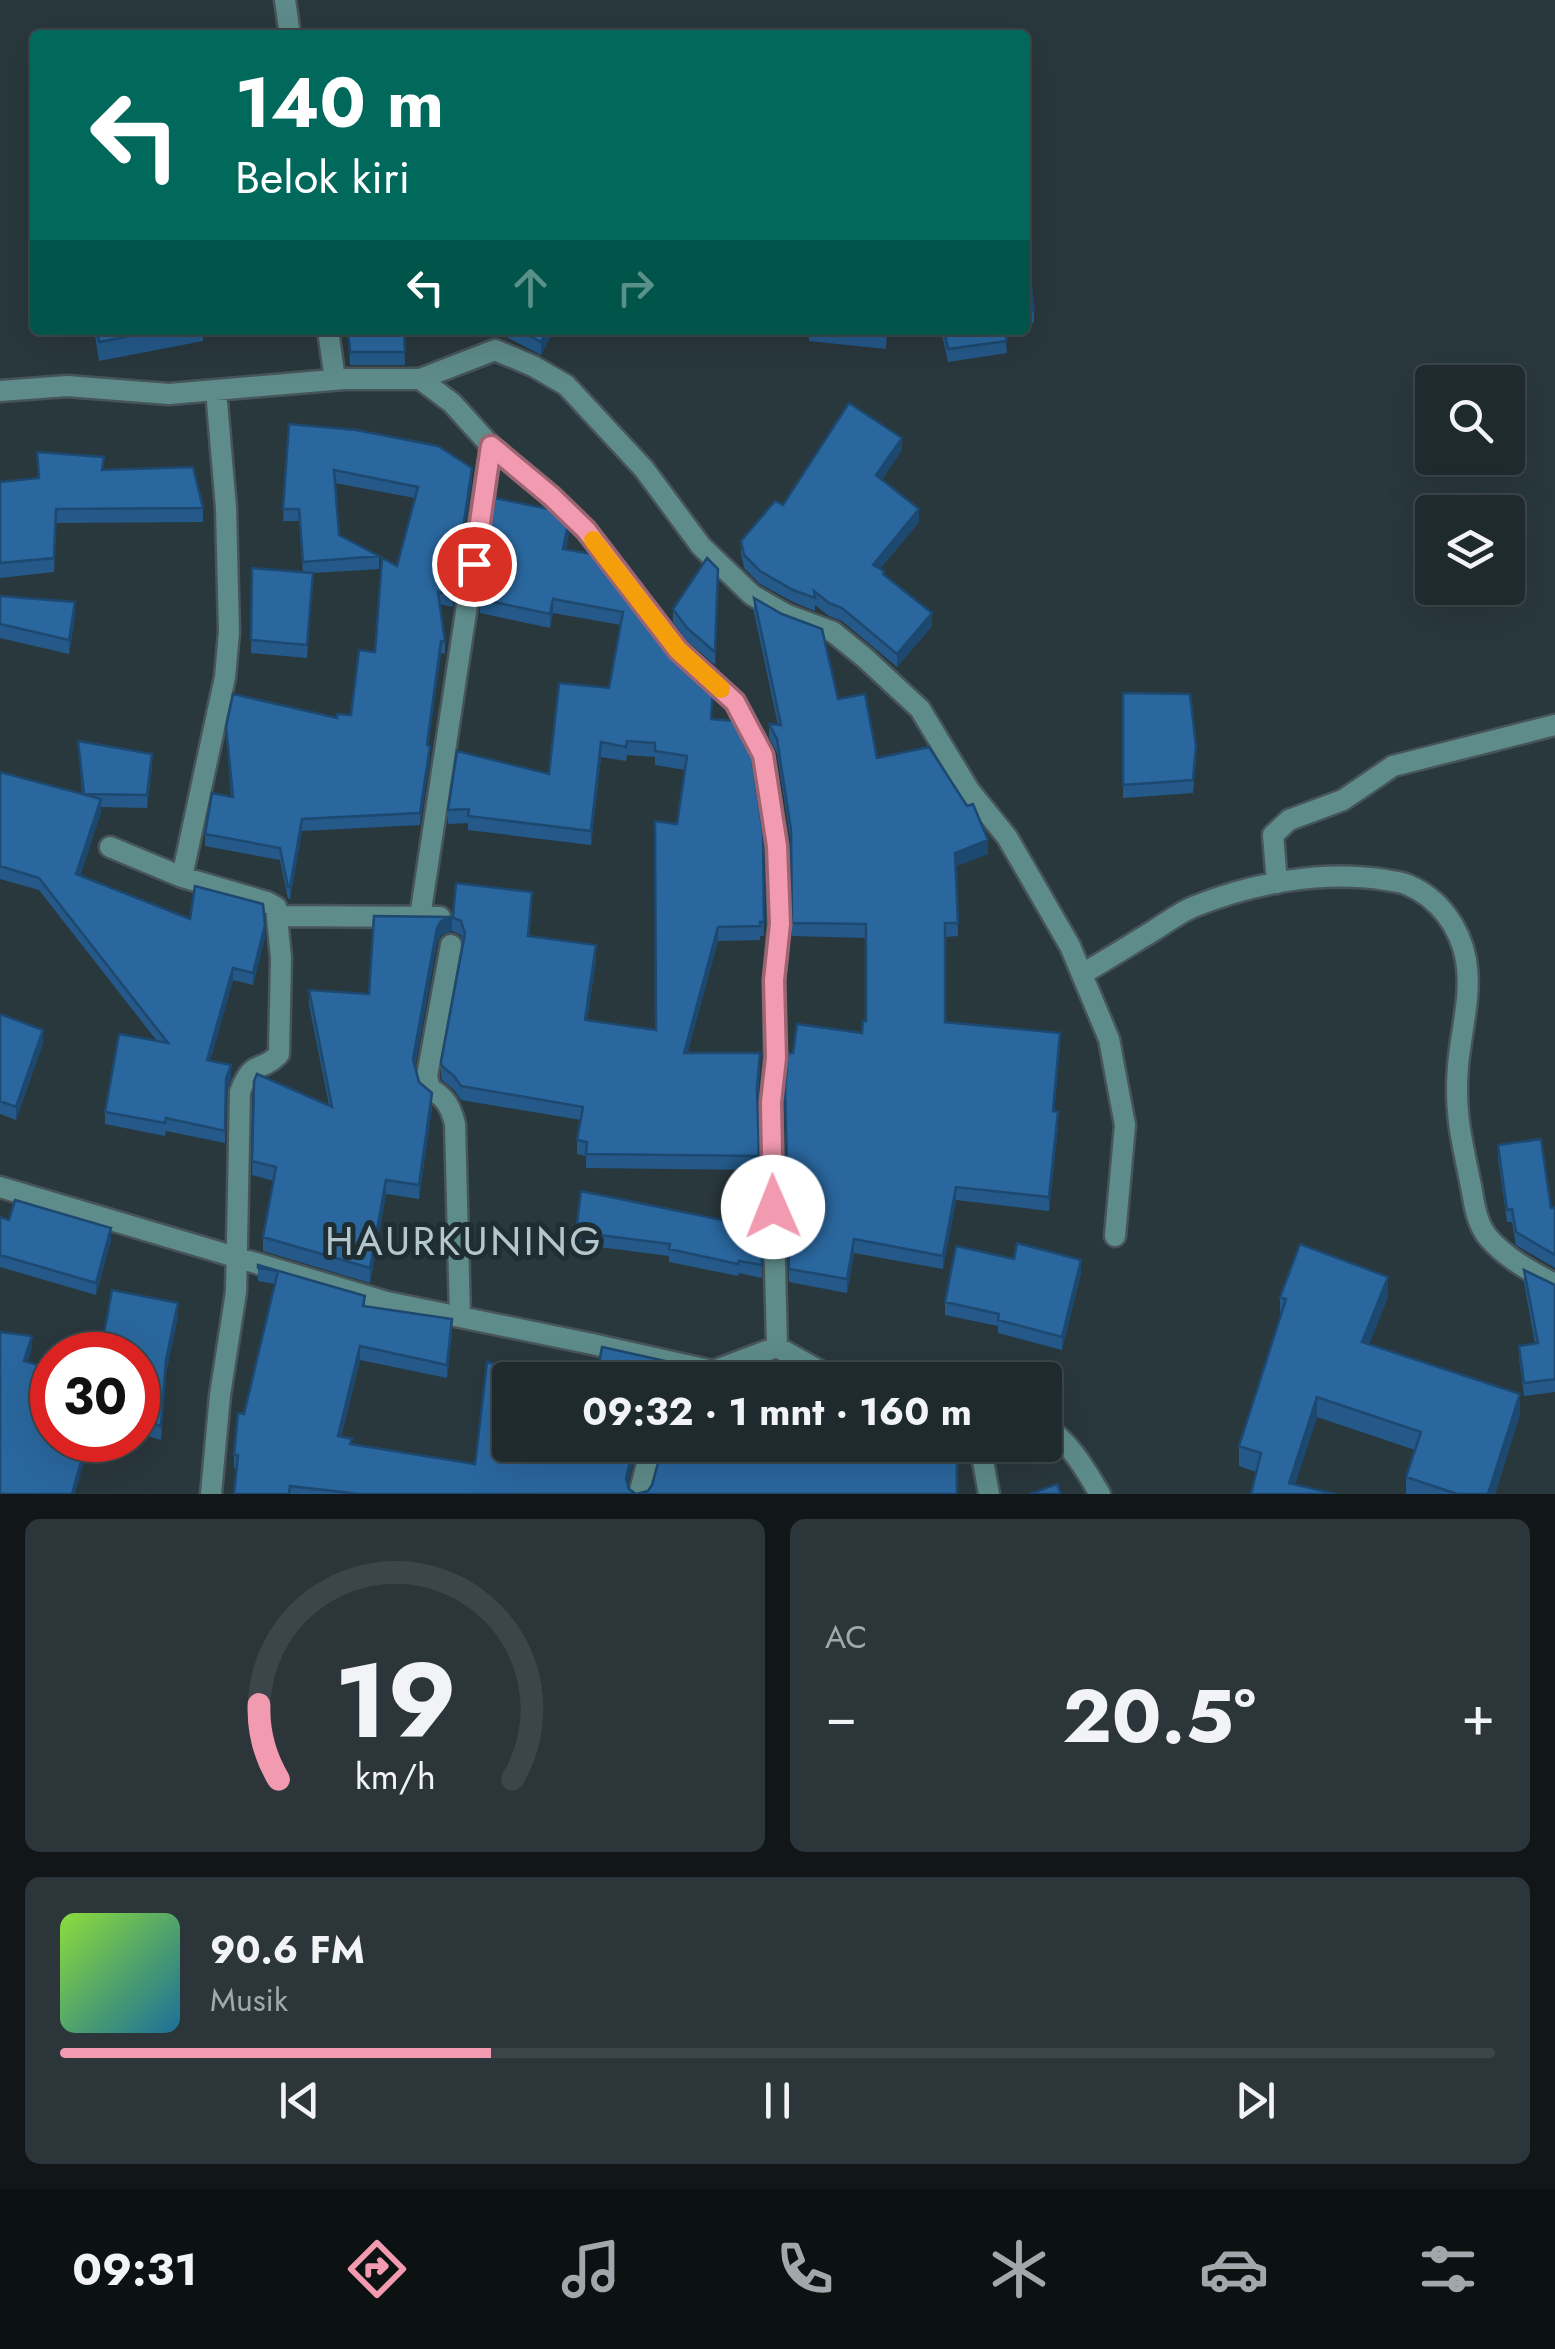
<!DOCTYPE html>
<html lang="id">
<head>
<meta charset="utf-8">
<style>
  :root { --surface:#1f2a2e; --page:#2c363a; --text:#f1f3f6; --muted:#a1a7aa; --line:#3c464a; --accent:#f29ab0 }
  body { margin:0; font-family:Jost,sans-serif; background:var(--page); color:var(--text); height:100vh; display:flex; flex-direction:column; font-size:38px; white-space:nowrap }
  * { box-sizing:border-box; margin:0 }
  p { font-size:32px; color:var(--muted) }
  .icon { flex:none; width:55px; height:55px; fill:none; stroke:currentColor; stroke-width:2; stroke-linecap:round; stroke-linejoin:round }
  .map { position:relative; height:1494px; overflow:hidden }
  .panel { display:flex; flex-direction:column; gap:25px; padding:25px; background:#111719; flex:1 }
  .panel>* { flex:none }
  .guide { position:absolute; left:30px; top:30px; width:1000px; height:305px; border-radius:10px; box-shadow:0 10px 40px #0002,0 0 0 2px var(--line); background:#00695c; color:#fff; overflow:hidden }
  .buttons { position:absolute; left:1415px; top:365px; display:grid; gap:20px }
  .buttons a { display:grid; place-items:center; width:110px; height:110px; border-radius:10px; background:var(--surface); box-shadow:0 10px 40px #0002,0 0 0 2px var(--line); font-size:50px }
  .speed { position:absolute; left:30px; top:1332px; display:flex; gap:20px; font-size:50px; font-weight:700; text-align:center }
  .speed>* { display:grid; place-content:center; width:130px; height:130px; border-radius:50%; background:var(--surface); box-shadow:0 10px 40px #0002,0 0 0 2px var(--line); line-height:1 }
  .speed .limit { border:15px solid #d22; background:#fff; color:#111 }
  .pin { position:absolute; display:grid; place-items:center; width:85px; height:85px; color:#fff; margin:-42px; border:5px solid #fff; border-radius:50%; box-shadow:0 2px 10px #0007 }
  .me { position:absolute; width:110px; margin:-55px; rotate:359deg; stroke-linejoin:round; filter:drop-shadow(0 0 8px #0008) }
  .turn { display:flex; align-items:center; gap:35px; height:210px; padding:0 40px; font-size:45px }
  .turn .icon { width:130px; height:130px; stroke-width:2.5 }
  .turn b { display:block; font-size:70px; line-height:85px }
  .lanes { display:flex; align-items:center; height:95px; padding:0 40px; background:#0003; justify-content:center; gap:50px; direction:ltr }
  .lanes .off { opacity:.35 }
  .big { font-size:75px; font-weight:700; line-height:1.1 }
  .panel .tile { flex:1; display:flex; flex-direction:column; justify-content:center; gap:15px; min-width:0; padding:0 35px; border-radius:15px; background:var(--page) }
  .panel .dial { align-items:center; gap:0 }
  .dial svg { height:260px; overflow:visible; fill:none; stroke:var(--line); stroke-width:7; stroke-linecap:round; text-anchor:middle }
  .dial text { fill:var(--text); stroke:none }
  .song { display:flex; align-items:center; gap:30px }
  .cover { width:120px; height:120px; border-radius:15px; background:linear-gradient(135deg,hsl(90 70% 55%),hsl(200 70% 35%)) }
  .played { height:10px; border-radius:5px; background:linear-gradient(90deg,var(--accent) 30%,var(--line) 30%) }
  .keys { display:flex; justify-content:space-around; direction:ltr }
  .heat { display:flex; justify-content:space-between; align-items:center; font-size:55px; direction:ltr }
  .panel .tiles { flex:1; display:grid; gap:25px; grid-template-columns:1fr 1fr }
  .tile:last-child { grid-column:span 2 }
  .trip { position:absolute; left:492px; top:1362px; width:570px; height:100px; border-radius:10px; background:var(--surface); box-shadow:0 10px 40px #0002,0 0 0 2px var(--line); font-weight:700; line-height:100px; text-align:center }
  .dock { display:flex; height:160px; justify-content:space-around; align-items:center; background:#0c1112; color:var(--muted) }
  .dock .icon { width:70px; height:70px }
  .dock .active { color:var(--accent) }
  .dock b { font-size:45px; color:var(--text) }
  .map>svg:first-child { display:block }
  .lines { fill:none; stroke-linecap:round; stroke-linejoin:round }
  .minor-casing { stroke:#47555a; stroke-width:25 }
  .minor { stroke:#5e8c8a; stroke-width:20 }
  .wall { fill:#245989 }
  .shaded-wall { fill:#1d486f }
  .building { fill:#2a679f; stroke:#1d486f; stroke-width:2.5 }
  .route-casing { stroke:#9d6472; stroke-width:25 }
  .route { stroke:#f29ab0; stroke-width:18 }
  .slow { stroke:#f59e0b; stroke-width:18 }
  .labels { text-anchor:middle; dominant-baseline:central; stroke-width:10; stroke-linejoin:round; paint-order:stroke }
  .quarter-label { font-size:40px; letter-spacing:2.5px; fill:#b4c7cd; stroke:#1f2e33 }
</style>
</head>
<body>
<div class="map">
<svg width="1555" height="1494" viewBox="0 0 1555 1494">
  <rect width="100%" height="100%" fill="#29383d"/>
  <g class="lines">
    <defs>
      <path id="minor" d="M285,0L290,35
        M328,330L335,380
        M420,379L495,350L533,366L566,385L644,469L701,546L752,595L787,615L833,632L865,658L920,709L969,790L1007,837L1070,946L1109,1039L1125,1125L1115,1236
        M0,391L67,386L169,394L344,379H420L452,403L491,446L551,496L586,530L677,650L735,702L763,755L777,846L779,924L774,980L775,1059L771,1102L777,1347
        M110,847L182,877L267,902L276,907L281,958L279,1054C261,1074 253,1057 240,1092L236,1292L220,1395L211,1494
        M182,877L225,677L229,632L226,508L216,390
        M1277,883L1273,835L1289,820L1343,800L1393,766L1555,725
        M277,916L440,917
        M420,917L491,446
        M451,945L427,1076L430,1089C446,1097 451,1108 455,1124L460,1316
        M1082,974C1106,960 1130,945 1153,931C1166,923 1179,913 1193,907C1252,883 1322,870 1386,880C1393,881 1402,882 1408,885C1439,898 1460,927 1466,960C1472,995 1461,1030 1458,1066C1454,1113 1462,1141 1471,1186C1474,1202 1476,1222 1487,1236C1504,1257 1531,1272 1555,1284
        M0,1187L387,1302L592,1344L713,1371L777,1347L836,1380
        M1045,1427C1070,1441 1086,1471 1100,1494
        M980,1445L989,1494
        M639,1494L652,1445"/>
    </defs>
    <use href="#minor" class="minor-casing"/>
    <use href="#minor" class="minor"/>
  </g>
  <path class="wall" d="M1025,272L1034,310V323L1025,324Z
    M94,330H203V341L99,361Z
    M348,330H404L405,365H350Z
    M493,330H554L541,355Z
    M809,330H887L886,349L809,341Z
    M941,330H1005L1007,353L948,362Z
    M289,424L472,480L453,607L440,604L445,642V654L441,653L428,745L430,758L420,825L302,831L290,899H288L280,860L205,846V834L231,797L226,727L337,718L351,715L375,652L415,498L335,483L339,535L379,556V569L313,573L307,658L251,653L252,568L303,572L299,521H283Z
    M902,450L882,479L919,522L880,569L932,626L897,667L842,621L829,616L815,605V611L793,602L760,584L744,568L741,553V541L783,505Z
    M37,452L104,470L203,508V522L56,523L54,572L0,578V482L38,478Z
    M569,533L566,549L598,555L712,719L763,833L764,936H760V940L718,941L687,1053L760,1067L758,1099L759,1170L586,1168V1156L577,1154V1140L581,1120L461,1100L454,1090L442,1080L441,1076V1062L463,942L461,935L452,931L441,935L437,943L415,1066L419,1082L432,1107L419,1199L386,1194L370,1283L263,1251V1237L274,1181L252,1175L254,1081L329,1105L309,1004V990L369,994L453,917L532,906L529,936L596,960L587,1021L656,1030L677,824L685,770L655,765V757L627,755L626,761L601,757L591,845L468,830V823L448,824V810L549,774L609,688L621,625L553,613L550,628L480,613V599Z
    M718,582L715,665L687,641L673,622V609Z
    M0,596L75,616L69,654L0,638Z
    M754,598L838,699L877,758L988,854L956,866L958,936L945,937V1022L1060,1047L1054,1112L1058,1126L1049,1211L956,1200L943,1269L854,1253L847,1293L789,1282L788,1221L795,1180L787,1179L785,1089L793,1053L862,1033L866,1021V938L792,936L791,844L777,753L769,738V724L778,725L754,612Z
    M1123,693L1196,759L1193,793L1123,798Z
    M78,741L152,767L147,808L101,807V812L80,876L190,919L265,938L253,985L233,980L210,1061L231,1078L226,1092L225,1143L166,1131L165,1136L105,1124V1112L157,1041L39,890L0,879V772L82,794Z
    M0,1014L43,1043L16,1120L0,1114Z
    M1498,1145L1551,1208L1555,1207V1268L1516,1245L1512,1222H1507L1498,1158Z
    M581,1191L762,1265V1278L739,1273L738,1276L669,1262V1256L576,1244Z
    M0,1217L111,1240L96,1295L0,1267Z
    M258,1265L365,1296V1306L452,1333L447,1378L360,1360L341,1437L352,1444L475,1464L627,1485L629,1489L636,1494L877,1457L957,1494H234L236,1469L234,1468V1455L275,1284L258,1281Z
    M1524,1270L1555,1285V1392L1524,1396L1519,1358V1346L1535,1343L1524,1283Z
    M1081,1273L1062,1350L998,1333V1326L945,1315V1302Z
    M1280,1297H1388L1369,1344L1520,1414L1495,1494H1406V1477L1415,1450L1317,1417L1295,1484L1251,1494L1256,1472L1239,1466V1446L1280,1317Z
    M178,1316L166,1373L161,1440L138,1433V1355Z"/>
  <path class="shaded-wall" d="M547,330H554L541,355V342Z
    M902,438V450L876,487V475Z
    M472,468V480L453,607V595Z
    M919,509V522L873,577V565Z
    M569,519V533L563,563V549Z
    M553,599V613L550,628V614Z
    M75,602V616L69,654V640Z
    M932,613V626L897,667V654Z
    M441,641V653L427,757V745Z
    M601,742V757L591,845V831Z
    M430,746V758L420,825V813Z
    M152,754V767L147,808V795Z
    M101,799V812L76,887V874Z
    M302,819V831L290,899V887Z
    M988,840V854L955,867V853Z
    M452,917V931L441,935L437,943L413,1074V1059L437,928L441,921Z
    M265,925V938L253,985V973Z
    M718,927V941L684,1067V1053Z
    M596,945V960L585,1034V1020Z
    M233,968V980L207,1073V1060Z
    M43,1030V1043L16,1120V1107Z
    M1060,1033V1047L1053,1125V1111Z
    M231,1065V1078L226,1092L225,1143L226,1079Z
    M432,1093V1107L419,1199V1185Z
    M1058,1112V1126L1049,1211V1197Z
    M386,1180V1194L370,1283V1268Z
    M956,1187V1200L943,1269V1256Z
    M111,1228V1240L96,1295V1283Z
    M854,1239V1253L847,1293V1279Z
    M1081,1260V1273L1062,1350V1337Z
    M1388,1277V1297L1362,1362V1342Z
    M178,1303V1316L166,1373L161,1440L166,1360Z
    M452,1319V1333L447,1378V1365Z
    M32,1336V1349L24,1374V1361Z
    M360,1346V1360L338,1450V1436Z
    M1520,1394V1414L1495,1494H1488Z
    M1317,1397V1417L1292,1494L1289,1483Z
    M87,1440H90L75,1494H72Z
    M634,1445H638L626,1491V1478Z"/>
  <path class="building" d="M1029,271L1034,310L1025,311V272Z
    M97,330H161L99,342Z
    M348,330H404L405,352H350Z
    M518,330H547L541,342Z
    M830,330H886V336Z
    M944,330H1005L1007,341L948,349Z
    M849,403L902,438L876,475L919,509L873,565L884,571L883,574L932,613L897,654L842,608L829,603L814,591L815,598L793,590L760,571L744,555L741,541L775,501L783,505Z
    M289,424L356,430L438,446L472,468L453,595L438,592L445,642L441,641L427,745L430,746L420,813L302,819L290,887H288L280,848L205,834L212,793L233,797L226,727L233,694L337,718V714L351,715L359,650L375,652L382,558L397,566L418,487L334,470L339,535L379,556L303,562L299,509H283Z
    M37,452L104,457L102,470L193,467L203,508L56,509L54,558L0,563V482L39,478Z
    M495,498L563,512L569,519L563,549L598,555L666,644L713,687L711,719L737,721L750,745L763,833L764,922H760V926L718,927L684,1053H760L757,1088L759,1156L586,1154L587,1142L577,1140L583,1107L461,1086L454,1076L442,1066L441,1062L465,933L461,921L452,917L441,921L437,928L413,1059L419,1082L432,1093L419,1185L386,1180L370,1268L263,1237L276,1167L252,1161L254,1081L257,1074L332,1107L309,990L369,994L374,916L453,917L456,883L532,892L528,936L596,945L585,1020L656,1030L655,821L677,824L687,756L655,751V743L627,741L626,747L601,742L591,831L468,816L469,809L448,810L457,751L549,774L559,683L609,688L623,612L553,599L550,614L480,599Z
    M707,558L718,569L715,652L687,628L673,609Z
    M252,568L313,573L307,645L251,640Z
    M0,596L75,602L69,640L0,624Z
    M754,598L782,614L822,629L838,699L865,694L877,758L929,747L967,806L973,804L988,840L955,853L958,923H945V1022L1060,1033L1053,1111L1058,1112L1049,1197L956,1187L943,1256L854,1239L847,1279L789,1269L788,1221L798,1167L787,1165L785,1089L788,1053H793L797,1024L862,1033L863,1021H866V924L792,923L791,830L777,739L769,724L781,725Z
    M1123,693L1190,694L1196,746L1193,780L1123,785Z
    M78,741L152,754L147,795L84,794Z
    M0,772L101,799L76,874L190,919L195,886L263,904L265,925L253,973L233,968L207,1060L231,1065L226,1079L225,1131L166,1118L165,1123L105,1112L119,1034L168,1043L39,878L0,866Z
    M0,1014L43,1030L16,1107L0,1101Z
    M1541,1139L1551,1208L1555,1207V1255L1516,1232L1512,1209L1507,1210L1498,1145Z
    M581,1191L761,1228L762,1265L739,1261L738,1264L669,1249L670,1244L576,1232Z
    M15,1200L111,1228L96,1283L0,1255V1217L9,1220Z
    M1017,1243L1081,1260L1062,1337L998,1320L999,1314L945,1302L956,1246L1014,1259Z
    M1300,1244L1388,1277L1362,1342L1520,1394L1488,1494H1457L1406,1477L1421,1432L1317,1397L1289,1483L1335,1494H1251L1261,1453L1239,1446L1286,1299L1280,1297Z
    M258,1265L365,1296L363,1306L452,1319L447,1365L360,1346L338,1436L352,1439L350,1444L475,1464L487,1362L547,1380H510V1445H634L626,1478L629,1489L636,1494L648,1491L652,1485L663,1445H877V1457L957,1458V1494H358L290,1486L289,1494H234L238,1455H234L238,1413L244,1414L278,1271L258,1268Z
    M1524,1270L1555,1285V1379L1524,1383L1519,1346L1538,1343Z
    M112,1290L178,1303L166,1360L161,1426L138,1419V1355H100Z
    M0,1332L32,1336L24,1361L52,1369V1440H87L72,1494H0Z
    M602,1347L710,1371L729,1366L764,1374L765,1367L794,1371L797,1378L809,1380H596Z
    M1057,1484L1061,1494H1030Z"/>
  <g class="lines">
    <defs>
      <path id="route" d="M474,564L491,446L551,496L586,530L678,650L735,702L763,755L777,846L780,924L774,980L776,1058L771,1102L773,1207"/>
    </defs>
    <use href="#route" class="route-casing"/>
    <use href="#route" class="route"/>
    <path class="slow" d="M593,540L678,650L721,689"/>
  </g>
  <g class="labels">
    <g class="quarter-label">
      <text x="464" y="1241">HAURKUNING</text>
    </g>
  </g>
</svg>
<div class="buttons">
<a><svg class="icon" aria-label="search" viewBox="0 0 24 24"><circle cx="10" cy="10" r="6"/><path d="M15 15l6 6"/></svg></a>
<a><svg class="icon" aria-label="layers" viewBox="0 0 24 24"><path d="M12 4l9 5-9 5-9-5zM3 14l9 5 9-5"/></svg></a>
</div>
<div class="speed"><div class="limit">30</div></div>
<div class="pin" style="left:474px;top:564px;background:#d93025"><svg class="icon" aria-label="arrive" viewBox="0 0 24 24"><path d="M6 21V4h12l-3 4 3 4H6"/></svg></div>
<svg class="me" style="left:773px;top:1207px" viewBox="-20 -20 40 40"><circle r="19" fill="#fff"/><path d="M0-13L10 11 0 6-10 11z" fill="#f29ab0"/></svg>
<div class="trip">09:32 · 1 mnt · 160 m</div>
<div class="guide">
<div class="turn"><svg class="icon" aria-label="left" viewBox="0 0 24 24"><path d="M17 20v-9H6M10 6l-5 5 5 5"/></svg><div><b>140 m</b>Belok kiri</div></div>
<div class="lanes"><svg class="icon" aria-label="left" viewBox="0 0 24 24"><path d="M17 20v-9H6M10 6l-5 5 5 5"/></svg><svg class="icon off" aria-label="ahead" viewBox="0 0 24 24"><path d="M12 20V5M6 11l6-6 6 6"/></svg><svg class="icon off" aria-label="right" viewBox="0 0 24 24"><path d="M7 20v-9h11M14 6l5 5-5 5"/></svg></div>
</div>
</div>
<section class="panel">
<div class="tiles">
<div class="tile dial"><svg viewBox="0 0 100 80">
<path d="M14 69A42 42 0 1 1 86 69"/>
<path d="M14 69A42 42 0 0 1 8 46" stroke="#f29ab0"/>
<text x="50" y="56" font-size="32" font-weight="700">19</text>
<text x="50" y="72" font-size="11">km/h</text>
</svg></div>
<div class="tile"><p>AC</p>
<div class="heat"><a>−</a><b class="big">20.5°</b><a>+</a></div>
</div>
<div class="tile">
<div class="song"><i class="cover"></i><div><b>90.6 FM</b><p>Musik</p></div></div>
<div class="played"></div>
<div class="keys"><svg class="icon" aria-label="previous" viewBox="0 0 24 24"><path d="M18 5L8 12l10 7zM5 5v14"/></svg><svg class="icon" aria-label="pause" viewBox="0 0 24 24"><path d="M8 5v14M16 5v14"/></svg><svg class="icon" aria-label="next" viewBox="0 0 24 24"><path d="M6 5l10 7-10 7zM19 5v14"/></svg></div>
</div>
</div>
</section>
<nav class="dock">
<b>09:31</b>
<svg class="icon active" aria-label="directions" viewBox="0 0 24 24"><path d="M12 3l9 9-9 9-9-9zM9 14v-3h6M13 9l2 2-2 2"/></svg>
<svg class="icon" aria-label="music" viewBox="0 0 24 24"><path d="M9 18V5l10-2v13"/><circle cx="6" cy="18" r="3"/><circle cx="16" cy="16" r="3"/></svg>
<svg class="icon" aria-label="phone" viewBox="0 0 24 24"><path d="M5 4h4l2 5-3 2q2 4 5 5l2-3 5 2v4C11 20 4 13 5 4z"/></svg>
<svg class="icon" aria-label="climate" viewBox="0 0 24 24"><path d="M12 3v18M4 7l16 10M4 17L20 7"/></svg>
<svg class="icon" aria-label="car" viewBox="0 0 24 24"><path d="M5 17H2v-5l4-1 3-4h7l3 4 3 1v5h-3M9 17h6M6 11h13"/><circle cx="7" cy="17" r="2"/><circle cx="17" cy="17" r="2"/></svg>
<svg class="icon" aria-label="filters" viewBox="0 0 24 24"><path d="M4 7h16M4 17h16"/><circle cx="9" cy="7" r="2"/><circle cx="15" cy="17" r="2"/></svg>
</nav>
</body>
</html>
